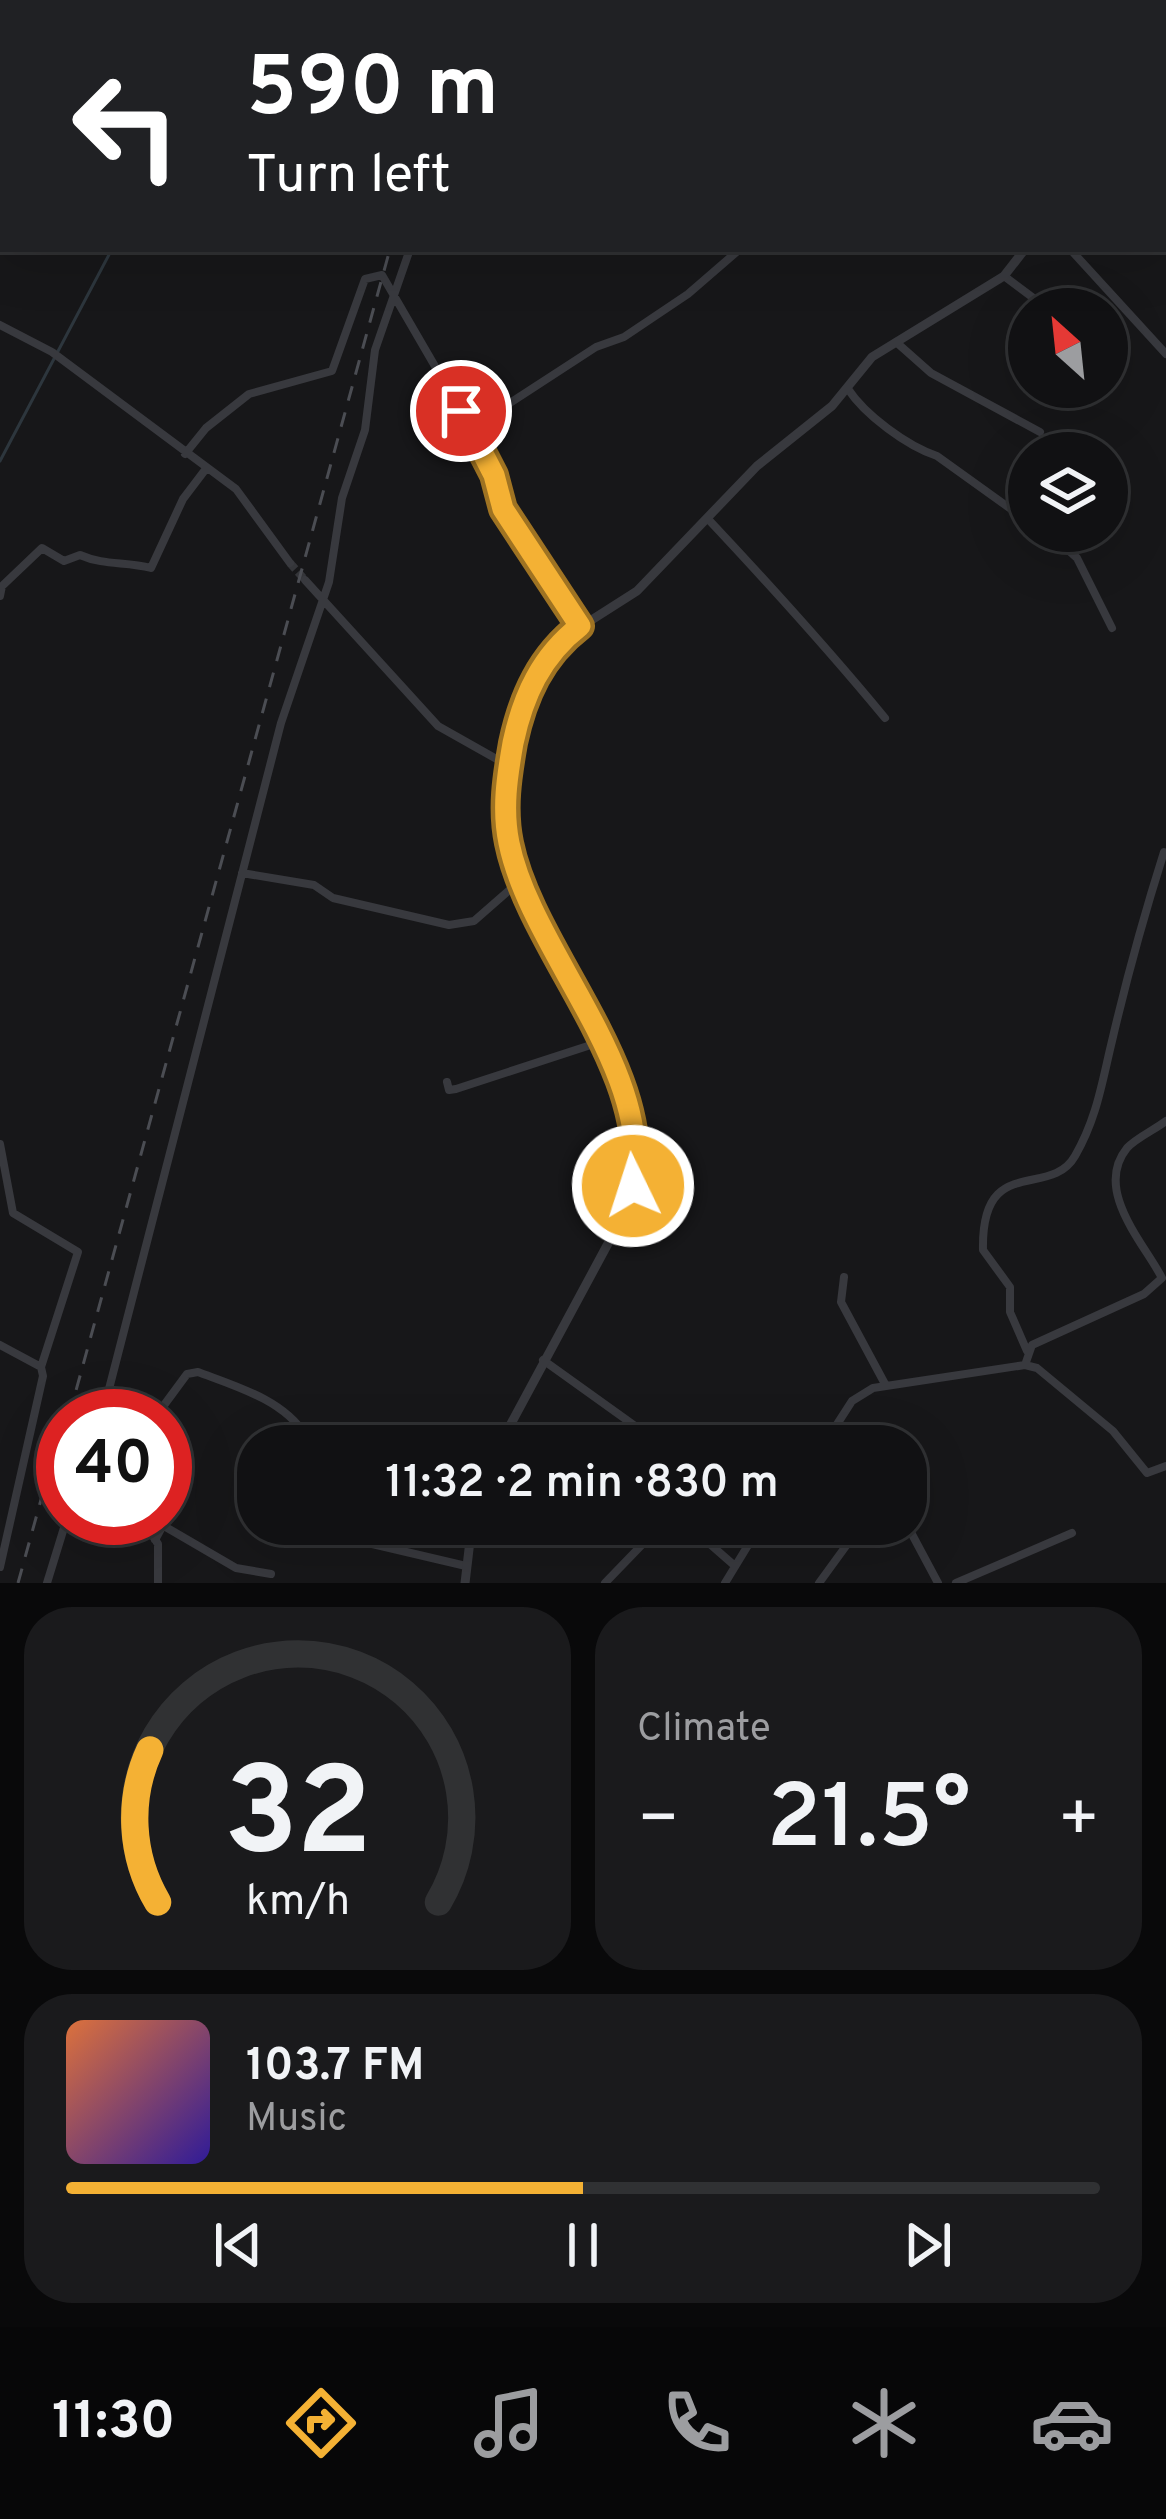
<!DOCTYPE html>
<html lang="en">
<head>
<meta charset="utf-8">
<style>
  :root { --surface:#111113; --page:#1a1a1c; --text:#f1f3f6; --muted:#9c9da0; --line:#303133; --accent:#f4b134 }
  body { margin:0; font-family:Overpass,sans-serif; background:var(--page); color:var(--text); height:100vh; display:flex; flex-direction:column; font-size:45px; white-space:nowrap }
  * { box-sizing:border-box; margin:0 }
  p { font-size:39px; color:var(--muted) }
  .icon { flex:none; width:66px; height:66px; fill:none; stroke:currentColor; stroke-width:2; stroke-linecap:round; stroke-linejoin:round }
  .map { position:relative; height:1583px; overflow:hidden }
  .details { display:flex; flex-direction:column; gap:24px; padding:24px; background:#09090a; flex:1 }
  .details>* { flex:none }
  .banner { position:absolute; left:0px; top:0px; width:1167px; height:252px; box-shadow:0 12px 48px #0002,0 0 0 3px var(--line); background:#202124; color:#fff; overflow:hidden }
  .needle { width:78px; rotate:333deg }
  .buttons { position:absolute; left:1008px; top:288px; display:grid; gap:24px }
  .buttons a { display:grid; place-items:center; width:120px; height:120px; border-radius:50%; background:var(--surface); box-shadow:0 12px 48px #0002,0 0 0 3px var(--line); font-size:60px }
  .speed { position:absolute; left:36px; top:1389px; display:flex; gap:24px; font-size:60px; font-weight:700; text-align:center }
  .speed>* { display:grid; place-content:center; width:156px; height:156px; border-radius:50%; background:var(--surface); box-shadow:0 12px 48px #0002,0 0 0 3px var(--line); line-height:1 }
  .speed .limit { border:18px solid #d22; background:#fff; color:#111 }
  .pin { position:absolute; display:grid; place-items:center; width:102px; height:102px; color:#fff; margin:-51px; border:6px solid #fff; border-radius:50%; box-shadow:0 3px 12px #0007 }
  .me { position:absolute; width:132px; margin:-66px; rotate:356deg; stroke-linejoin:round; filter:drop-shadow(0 0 9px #0008) }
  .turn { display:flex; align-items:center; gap:42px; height:252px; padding:0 48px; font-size:54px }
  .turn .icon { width:156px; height:156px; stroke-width:2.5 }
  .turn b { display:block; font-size:84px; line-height:102px }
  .big { font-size:90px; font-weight:600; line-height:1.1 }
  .details .widget { flex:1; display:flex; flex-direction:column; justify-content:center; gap:18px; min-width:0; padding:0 42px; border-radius:48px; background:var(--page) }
  .details .dial { align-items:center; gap:0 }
  .dial svg { height:312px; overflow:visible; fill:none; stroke:var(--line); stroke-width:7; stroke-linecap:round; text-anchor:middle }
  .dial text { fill:var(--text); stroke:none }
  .song { display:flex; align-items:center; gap:36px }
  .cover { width:144px; height:144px; border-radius:18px; background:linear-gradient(135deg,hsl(20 70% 55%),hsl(250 70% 35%)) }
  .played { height:12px; border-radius:6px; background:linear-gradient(90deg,var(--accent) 50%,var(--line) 50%) }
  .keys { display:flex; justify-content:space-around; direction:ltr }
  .heat { display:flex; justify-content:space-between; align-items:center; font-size:66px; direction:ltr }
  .details .tiles { flex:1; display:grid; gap:24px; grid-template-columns:1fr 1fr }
  .widget:last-child { grid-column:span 2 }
  .trip { position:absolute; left:237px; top:1425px; width:690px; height:120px; border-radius:48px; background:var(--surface); box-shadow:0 12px 48px #0002,0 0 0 3px var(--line); font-weight:600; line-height:120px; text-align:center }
  .menu { display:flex; height:192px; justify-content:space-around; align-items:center; background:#070708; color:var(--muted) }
  .menu .icon { width:84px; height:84px }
  .menu .selected { color:var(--accent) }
  .menu b { font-size:54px; color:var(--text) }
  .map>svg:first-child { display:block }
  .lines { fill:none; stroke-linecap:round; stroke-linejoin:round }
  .stream { stroke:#2d363d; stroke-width:3 }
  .minor-tunnel { stroke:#343539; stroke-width:8; stroke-dasharray:8 4; stroke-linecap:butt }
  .minor { stroke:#38393e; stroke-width:8 }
  .tertiary { stroke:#38393e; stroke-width:9 }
  .rail { stroke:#4b4d53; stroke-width:3; stroke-dasharray:15 12; stroke-linecap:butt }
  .route-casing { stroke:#9f7322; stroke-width:30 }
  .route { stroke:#f4b134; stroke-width:21 }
</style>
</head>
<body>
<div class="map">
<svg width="1166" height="1583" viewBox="0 0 1166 1583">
  <rect width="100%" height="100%" fill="#171719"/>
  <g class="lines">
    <path class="stream" d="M275,3L277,0
      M0,461L112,249"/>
    <path class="minor-tunnel" d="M290,563L305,580"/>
    <path class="minor" d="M612,2L614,0
      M201,3L203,0
      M498,3V0
      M1132,3L1135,0
      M1164,74L1166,76
      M0,108L3,109
      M1070,249L1166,354
      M1004,276L1048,309
      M0,325L52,352L236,489L290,563
      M896,342L931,373L1040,432
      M848,389C865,415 907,446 937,456L1029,522
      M470,429L596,347L624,337L688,294L740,249
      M185,454L206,428L249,394L332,371L365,279L382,275L461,411L510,522L579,626
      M708,519C769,584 828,649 885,718
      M1047,531L1077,558L1112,628
      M305,580L438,726L509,766
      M0,596L2,586L42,548L64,561L80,555C105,566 125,561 151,568L183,499L205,470
      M242,873L314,885L333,898L449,925L474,921L522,879
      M447,1082L449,1090L456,1089L600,1042
      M0,1144L13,1213L78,1252L41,1367
      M844,1277L841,1302L885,1384
      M0,1345L41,1367L43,1376L0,1567
      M1027,1351L1010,1312V1287L983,1250C981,1152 1050,1200 1075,1156C1097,1118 1102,1082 1112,1041C1127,977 1144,915 1164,852
      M543,1360L663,1446
      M1025,1365L1032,1345L1144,1294L1162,1278C1144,1243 1093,1190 1127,1148C1136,1138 1154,1130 1166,1121
      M102,1416L281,723L329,582L342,498L365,430L375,350L410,249
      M156,1416L187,1374L198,1372C235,1386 284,1400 305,1435L354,1446
      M823,1446L852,1401L873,1388L1025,1365L1037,1368L1113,1431L1147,1473L1166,1466
      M141,1518L158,1544V1583
      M906,1523L938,1583
      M687,1524L735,1566
      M164,1526L236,1568L271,1574
      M334,1535L466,1566
      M155,1540L188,1479
      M47,1583L67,1518
      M605,1583L662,1524
      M725,1583L761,1524
      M819,1583L862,1524
      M956,1583L1072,1533"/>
    <path class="tertiary" d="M1164,43L1166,40
      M499,1446L618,1225L636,1172L616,1080L509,841L507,780L516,730L535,674L568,635L637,591L757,466L832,406L872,357L1004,276L1025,249
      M465,1583L472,1524"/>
    <path class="rail" d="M457,3L458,0
      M69,1416L390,249
      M18,1583L63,1420"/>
  </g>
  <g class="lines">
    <defs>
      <path id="route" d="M461,411L494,475L503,509L580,626C541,656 523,696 513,743C507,777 502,809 509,843C531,951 654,1069 633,1186"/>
    </defs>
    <use href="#route" class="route-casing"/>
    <use href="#route" class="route"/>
  </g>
</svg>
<div class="buttons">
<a><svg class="needle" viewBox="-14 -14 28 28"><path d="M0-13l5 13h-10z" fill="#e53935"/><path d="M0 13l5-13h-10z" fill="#9c9da0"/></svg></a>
<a><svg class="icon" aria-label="layers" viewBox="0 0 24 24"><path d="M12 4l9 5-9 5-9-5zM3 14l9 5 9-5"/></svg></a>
</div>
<div class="speed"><div class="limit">40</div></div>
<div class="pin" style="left:461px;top:411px;background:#d93025"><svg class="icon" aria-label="arrive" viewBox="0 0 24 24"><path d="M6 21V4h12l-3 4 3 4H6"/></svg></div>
<svg class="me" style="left:633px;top:1186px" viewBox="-20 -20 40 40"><circle r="17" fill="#f4b134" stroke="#fff" stroke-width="3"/><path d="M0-11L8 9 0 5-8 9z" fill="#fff"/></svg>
<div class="trip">11:32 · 2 min · 830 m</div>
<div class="banner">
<div class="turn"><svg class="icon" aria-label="left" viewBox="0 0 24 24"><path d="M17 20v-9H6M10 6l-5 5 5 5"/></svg><div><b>590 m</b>Turn left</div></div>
</div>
</div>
<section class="details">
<div class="tiles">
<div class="widget dial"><svg viewBox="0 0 100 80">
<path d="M14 69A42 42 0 1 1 86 69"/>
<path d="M14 69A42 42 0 0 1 12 30" stroke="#f4b134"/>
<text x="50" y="56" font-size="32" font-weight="700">32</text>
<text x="50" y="72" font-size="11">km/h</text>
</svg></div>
<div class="widget"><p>Climate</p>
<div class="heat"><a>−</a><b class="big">21.5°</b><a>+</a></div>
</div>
<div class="widget">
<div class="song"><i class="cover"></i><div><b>103.7 FM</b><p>Music</p></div></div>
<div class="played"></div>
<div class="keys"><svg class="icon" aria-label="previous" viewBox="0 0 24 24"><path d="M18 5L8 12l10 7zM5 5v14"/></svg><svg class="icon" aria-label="pause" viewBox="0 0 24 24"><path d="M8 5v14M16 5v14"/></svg><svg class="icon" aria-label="next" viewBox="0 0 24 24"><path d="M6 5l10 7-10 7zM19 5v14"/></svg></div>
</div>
</div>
</section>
<nav class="menu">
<b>11:30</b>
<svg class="icon selected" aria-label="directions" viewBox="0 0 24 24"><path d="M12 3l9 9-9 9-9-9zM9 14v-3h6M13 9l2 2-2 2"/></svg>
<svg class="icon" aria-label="music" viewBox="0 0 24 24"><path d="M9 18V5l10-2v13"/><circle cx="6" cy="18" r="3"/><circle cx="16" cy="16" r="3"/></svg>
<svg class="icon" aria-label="phone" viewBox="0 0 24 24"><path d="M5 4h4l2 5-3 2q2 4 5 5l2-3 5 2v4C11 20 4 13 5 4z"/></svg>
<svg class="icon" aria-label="climate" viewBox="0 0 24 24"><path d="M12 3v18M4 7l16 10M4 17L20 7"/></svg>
<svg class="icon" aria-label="car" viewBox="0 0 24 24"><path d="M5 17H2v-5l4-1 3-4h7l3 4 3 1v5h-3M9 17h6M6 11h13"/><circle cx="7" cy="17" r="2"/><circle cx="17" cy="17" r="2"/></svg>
</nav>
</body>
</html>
